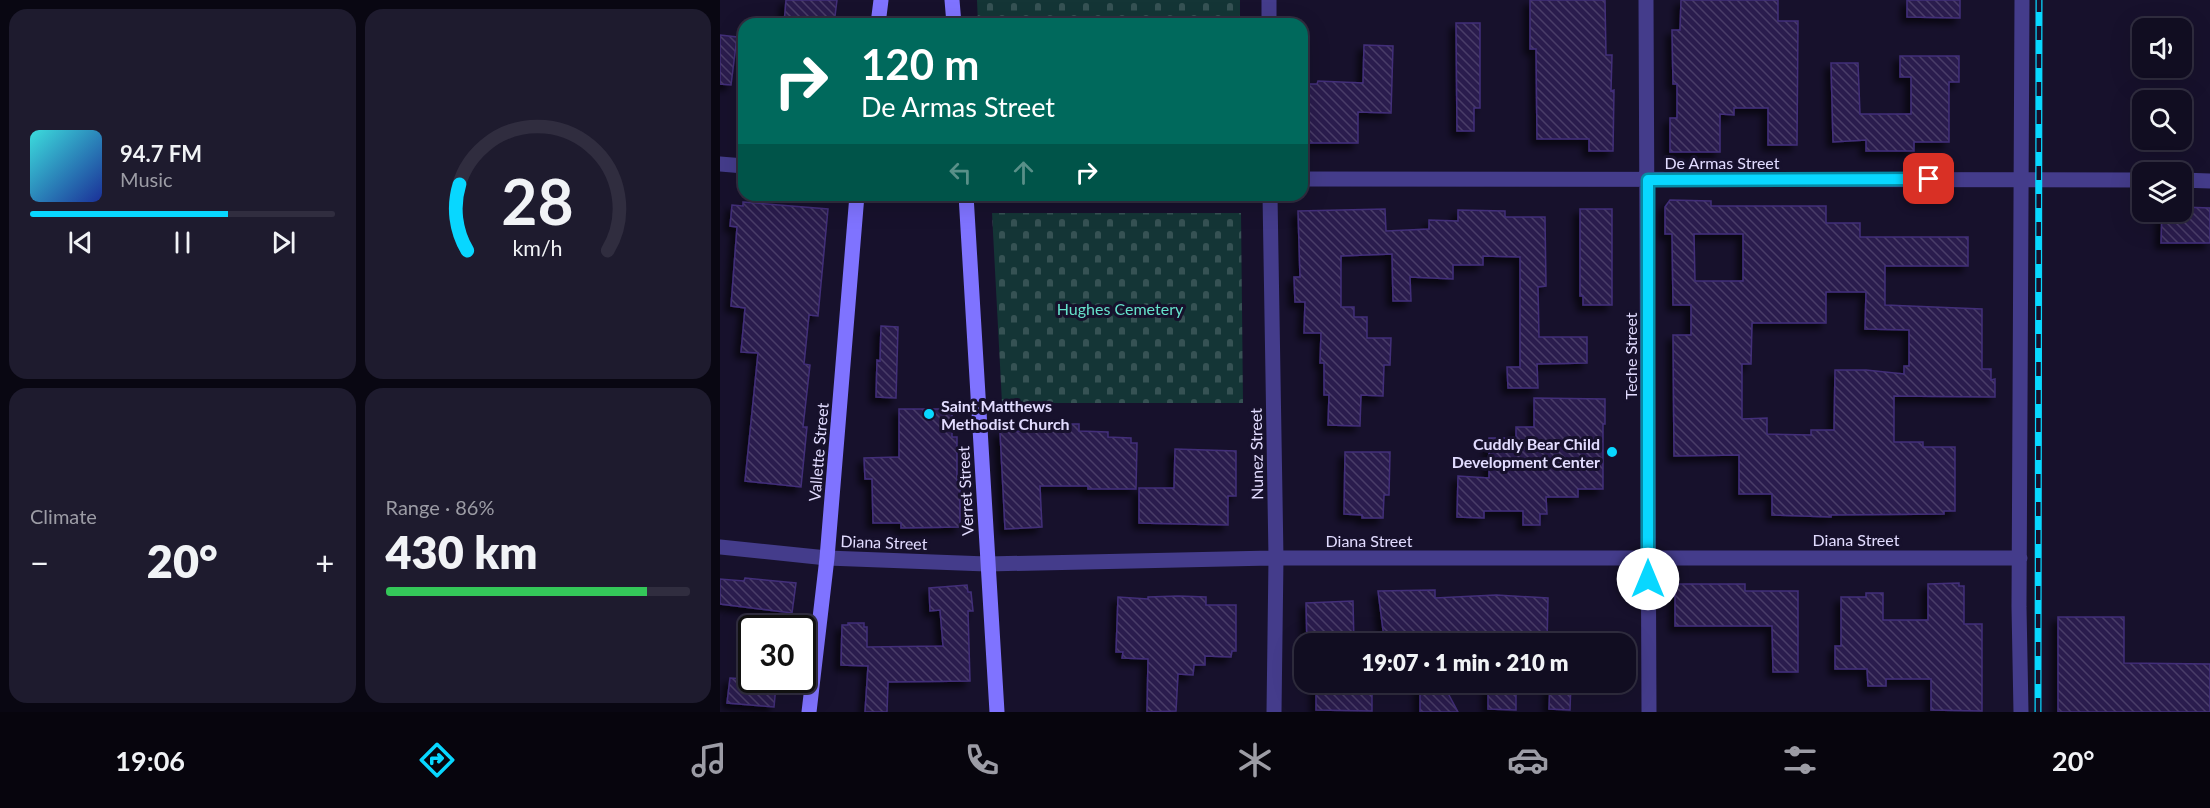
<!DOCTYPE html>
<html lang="en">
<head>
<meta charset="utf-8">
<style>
  :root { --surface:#110d21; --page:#1e1b2e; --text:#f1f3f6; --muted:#9c9ca5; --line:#302d3f; --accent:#08d7ff }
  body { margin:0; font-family:Lato,sans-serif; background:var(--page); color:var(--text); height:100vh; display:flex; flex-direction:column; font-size:22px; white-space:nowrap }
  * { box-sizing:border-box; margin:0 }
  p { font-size:20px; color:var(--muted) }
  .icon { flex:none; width:33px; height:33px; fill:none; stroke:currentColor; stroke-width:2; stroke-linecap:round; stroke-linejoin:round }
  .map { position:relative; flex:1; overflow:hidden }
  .panel { display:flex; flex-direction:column; gap:9px; padding:9px; background:#090712; width:720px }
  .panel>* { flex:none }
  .top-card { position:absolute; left:18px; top:18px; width:570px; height:183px; border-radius:18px; box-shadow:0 6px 24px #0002,0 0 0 2px var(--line); background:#00695c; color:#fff; overflow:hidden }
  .controls { position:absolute; left:1412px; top:18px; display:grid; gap:12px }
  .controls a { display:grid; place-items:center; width:60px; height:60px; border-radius:12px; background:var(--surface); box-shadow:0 6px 24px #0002,0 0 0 2px var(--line); font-size:30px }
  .speed { position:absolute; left:18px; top:615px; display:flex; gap:12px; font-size:30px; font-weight:700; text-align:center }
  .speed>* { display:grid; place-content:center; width:78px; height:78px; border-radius:50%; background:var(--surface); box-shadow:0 6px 24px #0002,0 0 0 2px var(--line); line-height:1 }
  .speed .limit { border:3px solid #111; border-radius:9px; background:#fff; color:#111 }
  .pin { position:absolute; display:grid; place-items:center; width:51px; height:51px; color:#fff; margin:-26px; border-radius:12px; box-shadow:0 3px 9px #0006 }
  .me { position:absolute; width:66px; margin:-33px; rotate:0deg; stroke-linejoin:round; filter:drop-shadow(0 0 4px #0008) }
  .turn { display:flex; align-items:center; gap:21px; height:126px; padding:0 24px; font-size:27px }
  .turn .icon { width:78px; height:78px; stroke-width:2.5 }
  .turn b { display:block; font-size:42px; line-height:51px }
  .lanes { display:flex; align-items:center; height:57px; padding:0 24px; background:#0003; justify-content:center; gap:30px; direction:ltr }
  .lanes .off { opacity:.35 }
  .big { font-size:45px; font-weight:800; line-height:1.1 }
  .panel .widget { flex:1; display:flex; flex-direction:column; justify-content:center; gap:9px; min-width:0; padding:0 21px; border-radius:18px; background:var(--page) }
  .panel .dial { align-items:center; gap:0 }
  .dial svg { height:156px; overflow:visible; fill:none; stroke:var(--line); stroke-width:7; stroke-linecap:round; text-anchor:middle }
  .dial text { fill:var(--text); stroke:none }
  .song { display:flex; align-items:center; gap:18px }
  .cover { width:72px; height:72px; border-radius:9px; background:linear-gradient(135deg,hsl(180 70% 55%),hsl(230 70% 35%)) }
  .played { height:6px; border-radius:3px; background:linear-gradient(90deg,var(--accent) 65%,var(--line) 65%) }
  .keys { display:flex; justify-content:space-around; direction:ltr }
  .heat { display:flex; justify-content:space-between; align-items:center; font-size:33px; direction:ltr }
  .charge { height:9px; border-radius:4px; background:linear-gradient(90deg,#34c759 86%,var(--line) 0) }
  .panel .tiles { flex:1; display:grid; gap:9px; grid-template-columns:repeat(2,1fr) }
  .trip { position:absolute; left:574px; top:633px; width:342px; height:60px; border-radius:18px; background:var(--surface); box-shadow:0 6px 24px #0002,0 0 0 2px var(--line); font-weight:800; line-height:60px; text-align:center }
  .menu { display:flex; height:96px; justify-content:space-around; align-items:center; background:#07050d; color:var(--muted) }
  .menu .icon { width:42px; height:42px }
  .menu .on { color:var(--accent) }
  .menu b { font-size:27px; color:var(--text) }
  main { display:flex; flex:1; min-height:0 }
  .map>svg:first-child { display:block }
  .cemetery { fill:url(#cemetery-stones) }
  .building { fill:url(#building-back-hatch); stroke:#422f79; stroke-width:1.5; fill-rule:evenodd; filter:url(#shadow) }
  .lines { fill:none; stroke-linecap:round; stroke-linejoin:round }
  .street { stroke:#443c8b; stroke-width:15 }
  .secondary { stroke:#7f73ff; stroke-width:15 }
  .rail-casing { stroke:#08d7ff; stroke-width:7 }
  .rail { stroke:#17112c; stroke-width:4.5; stroke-dasharray:14; stroke-linecap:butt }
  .route-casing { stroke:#058ca6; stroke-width:15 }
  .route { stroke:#08d7ff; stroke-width:10 }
  .poi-dot { fill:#08d7ff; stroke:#17112c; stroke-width:2 }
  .labels { text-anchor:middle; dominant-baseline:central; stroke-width:6; stroke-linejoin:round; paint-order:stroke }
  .street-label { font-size:16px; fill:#e2dcff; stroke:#17112c }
  .park-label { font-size:16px; fill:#65e2cb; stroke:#17112c }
  .poi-label { font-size:16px; font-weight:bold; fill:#e2dcff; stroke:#17112c; text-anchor:start }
</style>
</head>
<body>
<main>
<section class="panel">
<div class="tiles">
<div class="widget">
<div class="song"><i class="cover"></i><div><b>94.7 FM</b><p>Music</p></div></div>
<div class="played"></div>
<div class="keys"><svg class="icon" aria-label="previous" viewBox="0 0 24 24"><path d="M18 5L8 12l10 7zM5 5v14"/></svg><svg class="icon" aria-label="pause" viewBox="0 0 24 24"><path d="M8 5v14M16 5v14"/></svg><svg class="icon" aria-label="next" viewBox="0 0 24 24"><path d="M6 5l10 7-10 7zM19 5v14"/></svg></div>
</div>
<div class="widget dial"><svg viewBox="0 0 100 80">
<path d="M14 69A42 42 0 1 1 86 69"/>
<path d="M14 69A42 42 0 0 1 10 35" stroke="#08d7ff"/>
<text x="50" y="56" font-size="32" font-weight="700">28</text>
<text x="50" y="72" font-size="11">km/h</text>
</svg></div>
<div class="widget"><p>Climate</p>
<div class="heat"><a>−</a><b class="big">20°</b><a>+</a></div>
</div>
<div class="widget"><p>Range · 86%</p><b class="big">430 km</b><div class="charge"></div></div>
</div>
</section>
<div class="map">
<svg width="1490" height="712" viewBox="0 0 1490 712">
  <defs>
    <pattern id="cemetery-stones" width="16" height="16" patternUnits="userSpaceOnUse" patternTransform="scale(1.5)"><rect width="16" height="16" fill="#143536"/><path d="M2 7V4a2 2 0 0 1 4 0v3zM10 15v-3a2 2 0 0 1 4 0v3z" fill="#365254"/></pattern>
    <pattern id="building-back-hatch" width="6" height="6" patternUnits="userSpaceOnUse" patternTransform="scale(1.5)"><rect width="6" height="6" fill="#2a1d4d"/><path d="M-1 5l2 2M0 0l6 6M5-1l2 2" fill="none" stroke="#493d68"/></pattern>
    <filter id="shadow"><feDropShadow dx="-5.5" dy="5.5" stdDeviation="3" flood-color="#0009"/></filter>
  </defs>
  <rect width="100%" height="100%" fill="#17112c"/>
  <path class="cemetery" d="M257,0H520V24H258Z
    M272,213H521L523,403H282Z"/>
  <path class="building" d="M66,0H117L114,24H64Z
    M810,0H885L886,55H892L891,91L894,90L893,151H869V139H817L816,49H810Z
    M961,0H1058V21H1078L1077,145H1048V108H1014V115L1000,114V152H950V118H957V84H953L952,30H960Z
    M1187,0H1240V18L1187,17Z
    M736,23H760V108H754V131H737Z
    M0,35L17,37L11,85L0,84Z
    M644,45L673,46L671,113L638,112V143H582V84H597L598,81L643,83Z
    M1180,56H1239V82H1229V142H1194V151H1146V140L1113,142L1111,63H1138L1140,114H1191V77H1180Z
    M950,200L991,201V206H1106V223H1140V237H1248V266H1165V305L1262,309V369H1271V380L1275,379V397L1174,396V442H1203V447H1235V511H1224V514L1111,515V517L1052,515V494H1019V455L954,456L953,335H971V305H953L952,234H945V207ZM974,234H1023V281H975ZM1106,292H1146L1145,329L1189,330V366H1184V374L1146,370H1115L1114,430H1091V435L1047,434V418L1022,419V364H1031L1032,323H1106Z
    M23,202L108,209L98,316L89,315L84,364L90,365L83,427H87L81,487L25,481L38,353L21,352L25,308L11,306L17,227L10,226L12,205L23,206Z
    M1461,207L1490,208V243H1441L1442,212H1461Z
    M665,209L666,231L709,229V220L738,221V210L785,211V217H825L826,286L818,287L819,337H867V363L817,364L818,388H788L787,367H800V257L763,256V265H733V279L690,277L691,301H673L672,254L621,256V307H634V317H647V338H671L670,365H664L663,396L641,395L640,426L608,425L609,395H604V363H600L601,333H584L585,302H575L574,277H580L578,211Z
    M860,209H892V305H863V296H860Z
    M161,326L178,327L176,398L156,397L157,360L160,361Z
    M814,398L885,399V424H883V489H858V497H826L827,514H820V525H803V511H764V518L737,517L738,476L769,478V438H796V427H814Z
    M179,409H232V437H237V480H240V527L181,528V523H153L152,479H145L144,458L179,457Z
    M334,424H359V431L388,432V437L411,438V443H417L416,489H368V486H320L322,527L285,529L280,432L334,429Z
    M455,449L516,451V496H508V525L419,523V488H454Z
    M625,452H670L669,495H664L663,518H642V515L624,514Z
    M25,578L76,583L72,613L0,604V579L24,581Z
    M1239,583V586H1244V624H1262V711L1211,710V679H1166V686H1148L1147,669H1115V646H1121V597H1146V593H1163V620H1208V584Z
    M955,584H1025V591H1078V672H1053L1052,626H955Z
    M247,585L248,592H251L253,611H248L250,681L168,682L167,712H145L148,666L121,665L122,625H128V623H144V627H147V647L223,646L220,610L210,611L209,588Z
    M715,590V598L776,595L828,598L827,644H731V637L664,638L658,591Z
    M458,596L486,597V605H516V651H512L511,657L485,656V665H474L473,675L458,674L456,711L427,712L428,659L402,658L403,652H396L398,597L428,599V597Z
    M633,601L634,644H587L586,603Z
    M1338,617H1404V663L1490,664V712H1338Z
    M10,678L39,680L38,683L56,685L54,707L7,703Z
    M700,682H722L738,712H700Z
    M830,682H851L850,710L829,709Z
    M596,683L652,684V711L596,710Z
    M768,684H796V710L768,709Z"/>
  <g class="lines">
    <path class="street" d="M549,0V24
      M926,0L929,712
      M0,164L24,166
      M582,179L1422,180
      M1461,180L1490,181
      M550,195L556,558L554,712
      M0,547L107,558L267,564L556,558H1300
      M1301,712L1299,607L1302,0"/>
    <path class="secondary" d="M232,0L234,24
      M158,24L161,0
      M246,195L277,712
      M89,712L107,558L137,195"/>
    <defs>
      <path id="rail" d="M1318,712L1319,0"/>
    </defs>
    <use href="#rail" class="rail-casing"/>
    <use href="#rail" class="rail"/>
  </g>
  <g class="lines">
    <defs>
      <path id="route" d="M928,579V180L1209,179"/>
    </defs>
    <use href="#route" class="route-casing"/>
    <use href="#route" class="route"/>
  </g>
  <g class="poi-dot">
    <circle cx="209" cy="414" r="6"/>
    <circle cx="892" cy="452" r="6"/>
  </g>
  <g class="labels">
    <g class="street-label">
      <text x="1002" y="162">De Armas Street</text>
      <text transform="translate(910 356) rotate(-90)">Teche Street</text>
      <text transform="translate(98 452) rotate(-85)">Vallette Street</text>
      <text transform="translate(536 454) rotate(-91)">Nunez Street</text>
      <text transform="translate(245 491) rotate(-93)">Verret Street</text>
      <text x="1136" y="539">Diana Street</text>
      <text x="649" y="540">Diana Street</text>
      <text transform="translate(164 542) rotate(2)">Diana Street</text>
    </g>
    <g class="park-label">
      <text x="400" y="308">Hughes Cemetery</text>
    </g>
    <g class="poi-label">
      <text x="221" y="405">Saint Matthews<tspan x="221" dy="18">Methodist Church</tspan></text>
      <text x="880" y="443" text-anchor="end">Cuddly Bear Child<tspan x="880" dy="18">Development Center</tspan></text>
    </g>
  </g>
</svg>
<div class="controls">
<a><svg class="icon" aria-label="sound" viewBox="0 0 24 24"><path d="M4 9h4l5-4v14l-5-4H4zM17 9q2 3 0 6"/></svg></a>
<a><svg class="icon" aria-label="search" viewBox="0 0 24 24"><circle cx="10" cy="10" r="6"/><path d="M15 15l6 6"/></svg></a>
<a><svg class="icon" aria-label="layers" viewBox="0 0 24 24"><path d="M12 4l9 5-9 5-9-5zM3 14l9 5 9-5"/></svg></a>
</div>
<div class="speed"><div class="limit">30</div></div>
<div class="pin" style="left:1209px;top:179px;background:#d93025"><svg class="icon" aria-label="arrive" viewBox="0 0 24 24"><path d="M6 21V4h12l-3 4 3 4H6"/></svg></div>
<svg class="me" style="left:928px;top:579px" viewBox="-20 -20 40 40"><circle r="19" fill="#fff"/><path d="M0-13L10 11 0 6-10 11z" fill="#08d7ff"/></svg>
<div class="trip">19:07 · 1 min · 210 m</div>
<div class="top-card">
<div class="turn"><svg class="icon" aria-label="right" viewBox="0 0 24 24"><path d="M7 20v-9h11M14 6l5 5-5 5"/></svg><div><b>120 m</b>De Armas Street</div></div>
<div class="lanes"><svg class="icon off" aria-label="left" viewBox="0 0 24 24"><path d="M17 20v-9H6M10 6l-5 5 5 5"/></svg><svg class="icon off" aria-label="ahead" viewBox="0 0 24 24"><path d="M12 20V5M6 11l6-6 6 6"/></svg><svg class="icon" aria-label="right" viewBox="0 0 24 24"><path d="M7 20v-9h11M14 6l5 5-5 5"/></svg></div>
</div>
</div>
</main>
<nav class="menu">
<b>19:06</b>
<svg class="icon on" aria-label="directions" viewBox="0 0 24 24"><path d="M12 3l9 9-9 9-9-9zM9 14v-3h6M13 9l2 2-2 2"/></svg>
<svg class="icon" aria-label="music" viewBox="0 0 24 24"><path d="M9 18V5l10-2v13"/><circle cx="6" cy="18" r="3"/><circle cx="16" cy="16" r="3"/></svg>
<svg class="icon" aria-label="phone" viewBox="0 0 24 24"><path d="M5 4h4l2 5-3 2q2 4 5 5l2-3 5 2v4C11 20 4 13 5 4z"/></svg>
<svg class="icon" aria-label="climate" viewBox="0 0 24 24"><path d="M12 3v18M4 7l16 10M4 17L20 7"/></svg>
<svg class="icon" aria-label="car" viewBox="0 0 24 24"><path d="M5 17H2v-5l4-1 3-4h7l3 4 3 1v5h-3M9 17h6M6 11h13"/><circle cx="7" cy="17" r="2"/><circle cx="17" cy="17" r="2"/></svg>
<svg class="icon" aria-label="filters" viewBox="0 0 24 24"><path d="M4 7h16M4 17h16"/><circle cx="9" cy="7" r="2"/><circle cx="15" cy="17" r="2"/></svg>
<b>20°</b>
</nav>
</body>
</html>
